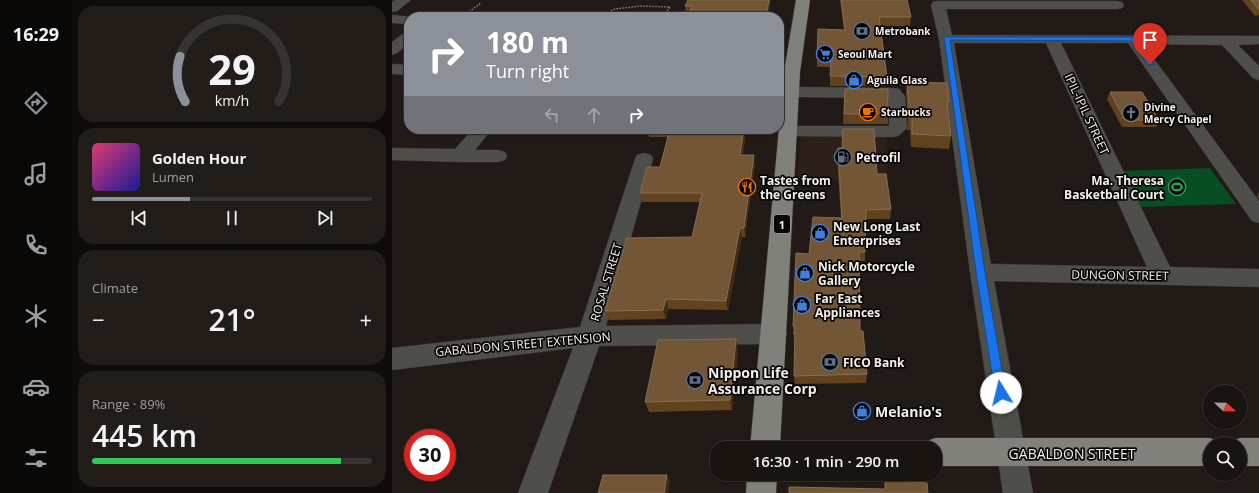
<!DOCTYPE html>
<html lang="en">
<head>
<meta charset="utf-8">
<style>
  :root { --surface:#191410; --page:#221d19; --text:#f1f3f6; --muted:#9f9e9f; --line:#373330; --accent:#8c9099 }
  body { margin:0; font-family:"Open Sans",sans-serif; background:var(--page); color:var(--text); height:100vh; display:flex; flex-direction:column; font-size:15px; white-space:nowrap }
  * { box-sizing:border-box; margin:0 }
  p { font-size:13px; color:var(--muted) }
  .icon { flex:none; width:22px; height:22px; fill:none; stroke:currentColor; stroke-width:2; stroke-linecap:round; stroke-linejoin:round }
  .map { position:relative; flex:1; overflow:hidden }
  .details { display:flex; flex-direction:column; gap:6px; padding:6px; background:#0e0b09; width:320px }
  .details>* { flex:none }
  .top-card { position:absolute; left:12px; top:12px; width:380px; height:122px; border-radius:16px; box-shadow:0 1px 3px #0004,0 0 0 1px var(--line); background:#8c9099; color:#fff; overflow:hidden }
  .needle { width:26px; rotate:112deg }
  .controls { position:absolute; left:811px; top:385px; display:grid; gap:8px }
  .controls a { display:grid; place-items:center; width:44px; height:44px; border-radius:50%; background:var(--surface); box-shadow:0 1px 3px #0004,0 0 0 1px var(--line); font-size:20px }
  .speed { position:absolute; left:12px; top:429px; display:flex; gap:8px; font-size:20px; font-weight:700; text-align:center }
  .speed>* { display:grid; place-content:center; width:52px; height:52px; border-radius:50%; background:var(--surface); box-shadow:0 1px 3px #0004,0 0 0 1px var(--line); line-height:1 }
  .speed .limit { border:6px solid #d22; background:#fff; color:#111 }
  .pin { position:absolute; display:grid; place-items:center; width:34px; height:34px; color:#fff; margin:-41px -17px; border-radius:50% 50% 50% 0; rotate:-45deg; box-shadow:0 0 4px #0007 }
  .pin .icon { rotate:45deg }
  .me { position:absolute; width:44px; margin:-22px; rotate:351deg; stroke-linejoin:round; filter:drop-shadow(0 0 3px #0008) }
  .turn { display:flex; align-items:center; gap:14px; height:84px; padding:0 16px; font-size:18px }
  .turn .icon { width:52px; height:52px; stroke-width:2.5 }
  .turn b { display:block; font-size:28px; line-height:34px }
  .lanes { display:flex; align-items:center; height:38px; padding:0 16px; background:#0003; justify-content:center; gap:20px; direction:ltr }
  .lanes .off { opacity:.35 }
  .big { font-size:30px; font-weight:600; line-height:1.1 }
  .details .widget { flex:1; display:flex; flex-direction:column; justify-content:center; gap:6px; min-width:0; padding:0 14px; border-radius:16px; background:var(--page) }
  .details .dial { align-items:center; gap:0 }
  .dial svg { height:104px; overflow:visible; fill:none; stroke:var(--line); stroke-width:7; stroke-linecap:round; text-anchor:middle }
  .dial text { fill:var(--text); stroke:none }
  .song { display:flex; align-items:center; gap:12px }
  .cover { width:48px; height:48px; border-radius:6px; background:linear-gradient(135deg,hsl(340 70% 55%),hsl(240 70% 35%)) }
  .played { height:4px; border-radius:2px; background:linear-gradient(90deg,var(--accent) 35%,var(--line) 35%) }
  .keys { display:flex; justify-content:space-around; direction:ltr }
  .heat { display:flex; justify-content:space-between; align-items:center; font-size:22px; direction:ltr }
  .charge { height:6px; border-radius:3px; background:linear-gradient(90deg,#34c759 89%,var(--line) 0) }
  .trip { position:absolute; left:318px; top:441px; width:232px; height:40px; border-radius:16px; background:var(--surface); box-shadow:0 1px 3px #0004,0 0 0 1px var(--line); font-weight:600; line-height:40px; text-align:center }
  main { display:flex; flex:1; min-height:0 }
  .tab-bar { display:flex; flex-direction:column; width:72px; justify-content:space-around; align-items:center; background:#0a0806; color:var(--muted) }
  .tab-bar .icon { width:28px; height:28px }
  .tab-bar .on { color:var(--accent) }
  .tab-bar b { font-size:18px; color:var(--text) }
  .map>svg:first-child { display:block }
  .built { fill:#2d2019 }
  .green { fill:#084e23 }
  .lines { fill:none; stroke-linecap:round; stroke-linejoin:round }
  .minor-casing { stroke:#3a3430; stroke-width:1 }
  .major-casing { stroke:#3a3430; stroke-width:1 }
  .path { stroke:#898380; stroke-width:1.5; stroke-dasharray:1.5 1.5; stroke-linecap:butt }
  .minor { fill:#4e4e4b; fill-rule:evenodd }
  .major { fill:#80817a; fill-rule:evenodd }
  .wall { fill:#624320 }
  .shaded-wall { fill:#412b13 }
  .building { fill:#725636; stroke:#866e53 }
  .route { fill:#1a73e8; stroke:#114b97 }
  .labels { text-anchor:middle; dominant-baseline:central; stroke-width:3.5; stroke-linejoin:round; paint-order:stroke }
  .far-poi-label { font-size:10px; font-weight:bold; fill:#f5f0ed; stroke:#080605; text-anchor:start }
  .shield { fill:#080605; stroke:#aeaaa7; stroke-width:1 }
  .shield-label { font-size:11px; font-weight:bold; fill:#f5f0ed }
  .street-label { font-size:12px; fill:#f5f0ed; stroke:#080605 }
  .poi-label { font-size:12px; font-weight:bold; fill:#f5f0ed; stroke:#080605; text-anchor:start }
  .near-poi-label { font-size:14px; font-weight:bold; fill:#f5f0ed; stroke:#080605; text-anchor:start }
  .near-street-label { font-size:14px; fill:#f5f0ed; stroke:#080605 }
</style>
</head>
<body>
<main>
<nav class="tab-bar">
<b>16:29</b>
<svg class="icon on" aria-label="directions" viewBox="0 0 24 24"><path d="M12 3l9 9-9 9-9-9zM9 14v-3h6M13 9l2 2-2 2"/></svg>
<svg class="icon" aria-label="music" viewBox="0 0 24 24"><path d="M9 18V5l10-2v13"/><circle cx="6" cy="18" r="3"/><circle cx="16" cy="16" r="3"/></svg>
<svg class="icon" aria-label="phone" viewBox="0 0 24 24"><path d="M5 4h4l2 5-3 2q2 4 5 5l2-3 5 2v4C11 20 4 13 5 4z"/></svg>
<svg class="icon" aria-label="climate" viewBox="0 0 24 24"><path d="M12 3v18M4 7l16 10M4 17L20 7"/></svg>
<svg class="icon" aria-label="car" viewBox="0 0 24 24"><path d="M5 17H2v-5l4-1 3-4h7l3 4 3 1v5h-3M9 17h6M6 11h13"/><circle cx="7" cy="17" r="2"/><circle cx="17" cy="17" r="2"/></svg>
<svg class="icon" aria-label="filters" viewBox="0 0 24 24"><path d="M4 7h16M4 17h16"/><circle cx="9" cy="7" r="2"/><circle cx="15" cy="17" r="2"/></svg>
</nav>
<section class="details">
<div class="widget dial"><svg viewBox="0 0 100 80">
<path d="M14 69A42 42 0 1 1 86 69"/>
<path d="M14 69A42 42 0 0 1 10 34" stroke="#8c9099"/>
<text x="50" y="56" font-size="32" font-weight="700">29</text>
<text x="50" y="72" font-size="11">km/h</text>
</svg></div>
<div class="widget">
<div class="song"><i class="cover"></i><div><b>Golden Hour</b><p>Lumen</p></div></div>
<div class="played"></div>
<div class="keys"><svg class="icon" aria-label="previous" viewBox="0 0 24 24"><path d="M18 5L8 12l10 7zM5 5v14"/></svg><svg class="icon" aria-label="pause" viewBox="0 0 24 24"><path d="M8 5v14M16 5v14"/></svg><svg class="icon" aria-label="next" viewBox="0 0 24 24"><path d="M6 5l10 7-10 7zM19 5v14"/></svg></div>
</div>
<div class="widget"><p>Climate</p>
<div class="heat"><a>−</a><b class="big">21°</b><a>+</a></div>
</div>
<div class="widget"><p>Range · 89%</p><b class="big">445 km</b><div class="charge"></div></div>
</section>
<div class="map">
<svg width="867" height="493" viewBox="0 0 867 493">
  <rect width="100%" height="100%" fill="#211a16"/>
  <path class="built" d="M409,133L495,134L496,182L405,179Z"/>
  <path class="green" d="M818,168L844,204L748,207L730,171Z"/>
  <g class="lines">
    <defs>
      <path id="minor" d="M3,0H19L5,11L0,12V2Z
        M546,1H725L730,2L732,5L730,8L725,9H554L560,35L867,36V44L846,45L867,66V80L861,78L830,45L751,44L867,201V223L860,221L736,43H669L778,267L867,269V287L602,281L641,493H611L578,272L547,39L539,5L541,2ZM562,43H654L755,267L599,264Z
        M0,15L22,17H17V24L0,23Z
        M17,32V43L5,53L0,55V42L12,33Z
        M0,64L17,65V75L0,74Z
        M387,67L406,69L408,72L406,75L387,77Z
        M399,87L501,88L507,89L513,96L515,128L506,136L500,137L396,136L390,135L387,131L390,127L396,126H497V98L399,97L393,96L391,92L393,88Z
        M81,129H100L83,150H106L113,152L115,156L113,160L106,162H67L0,160V148L63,149Z
        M252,153L259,155L261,159L214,326L382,324L391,327L395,334L391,341L382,344L207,346L156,493H126L181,348L0,370V348L188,327L243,159L245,155Z"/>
      <path id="major" d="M404,0H418L408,72L388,448H358L392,72Z
        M543,438H818L828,442L829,444H818V466H543V448H530L533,442Z
        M848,438H867V466H848V444H837L838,442Z
        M355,474H385L384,493H354Z"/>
    </defs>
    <use href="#minor" class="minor-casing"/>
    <use href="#major" class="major-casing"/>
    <path class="path" d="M70,17L89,3
      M183,17L186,12H217L223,9L248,6L278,7L271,17"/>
    <use href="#minor" class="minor"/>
    <use href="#major" class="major"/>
  </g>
  <path class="wall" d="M296,0H378V7L376,17H295L297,14H294L293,6Z
    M448,0H515L519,17L518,26H488L495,77L494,86H438V67H425V58L452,30Z
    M850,0H867V15L863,16Z
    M515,82L557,102L556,109L559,136L557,149L519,147L518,130H515L516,121L514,94Z
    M453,89L496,114V124H451Z
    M718,92L767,120L764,127H730L715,99Z
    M255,129H353L352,132L353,138L351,155L363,164L353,237H350L336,310L276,309L274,319L217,320L213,311L300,237L308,202H250L248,193L268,167L276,137H257Z
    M446,148L485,174L499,209L498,219H474L473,261H467L468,331L475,374L474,383L403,384L402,376L403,335H401V326L417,254L449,218L445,157Z
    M867,192V199L865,196Z
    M346,350L340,410L257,412L253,402Z"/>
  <path class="shaded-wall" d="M377,0L378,7L376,17H374Z
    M351,129H353L352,132L353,138L350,164L348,155Z
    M362,155L363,164L353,237L352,228Z
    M348,228L350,237L336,310L334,301Z
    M274,299L276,309L274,319L271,310Z
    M344,339L346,350L340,410L338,400Z
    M275,475L278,482L276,493H272Z"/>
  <path class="building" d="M296,0H377L374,17H295L301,6H293Z
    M449,0H515L519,17H487L495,77L438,76L439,58H425L426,29L453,30Z
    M859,0H867V9H866Z
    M515,82L555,83L557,102H555L559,136L520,134V117H516L518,115Z
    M453,89H496V114H452Z
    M718,92H750L767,120H733Z
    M278,129H352L348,155H362L352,228H348L334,301L274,299L271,310L213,311L235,238L300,237L310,193H248L255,167H268Z
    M451,129H482L485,174H494L499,209L474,210L473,252H467L468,331H471L475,374L402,376L403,326H401L404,253L417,254L421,217L450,218L446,148H450Z
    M344,339L338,400L253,402L266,340Z
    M211,475H275L272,493H206Z
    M493,480L535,483L536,493H397V487L493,489Z"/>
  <path class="route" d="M552,37H740L743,38L762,64L756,65L739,41L558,40L593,272L614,393L613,396L609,398L605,396L603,393L584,272Z"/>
  <defs>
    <symbol id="bank-ring" viewBox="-11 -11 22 22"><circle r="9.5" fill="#080605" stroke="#5c6f8a" stroke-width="1.5"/><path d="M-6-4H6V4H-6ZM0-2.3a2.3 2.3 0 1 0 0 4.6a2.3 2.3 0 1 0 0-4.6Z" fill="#5c6f8a"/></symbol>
    <symbol id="supermarket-ring" viewBox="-11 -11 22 22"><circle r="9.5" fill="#080605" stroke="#3f7fe0" stroke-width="1.5"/><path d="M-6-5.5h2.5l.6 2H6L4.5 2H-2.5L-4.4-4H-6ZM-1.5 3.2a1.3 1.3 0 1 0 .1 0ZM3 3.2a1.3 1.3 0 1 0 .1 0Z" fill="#3f7fe0"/></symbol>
    <symbol id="shop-ring" viewBox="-11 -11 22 22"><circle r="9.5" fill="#080605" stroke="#3f7fe0" stroke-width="1.5"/><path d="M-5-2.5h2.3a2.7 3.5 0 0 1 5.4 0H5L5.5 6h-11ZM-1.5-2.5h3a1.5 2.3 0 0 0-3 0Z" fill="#3f7fe0"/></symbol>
    <symbol id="cafe-ring" viewBox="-11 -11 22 22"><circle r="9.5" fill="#080605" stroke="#e8710a" stroke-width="1.5"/><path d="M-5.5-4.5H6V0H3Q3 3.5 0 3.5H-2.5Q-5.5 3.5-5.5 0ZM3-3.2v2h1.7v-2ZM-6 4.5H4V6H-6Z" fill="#e8710a"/></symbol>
    <symbol id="church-ring" viewBox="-11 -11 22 22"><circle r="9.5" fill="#080605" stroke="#6b7280" stroke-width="1.5"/><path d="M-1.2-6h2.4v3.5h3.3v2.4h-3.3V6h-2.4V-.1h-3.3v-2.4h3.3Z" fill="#6b7280"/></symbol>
    <symbol id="fuel-ring" viewBox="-11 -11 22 22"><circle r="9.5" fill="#080605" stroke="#5c6f8a" stroke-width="1.5"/><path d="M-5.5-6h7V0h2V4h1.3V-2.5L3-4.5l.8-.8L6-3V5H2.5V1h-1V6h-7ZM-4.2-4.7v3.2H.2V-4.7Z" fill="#5c6f8a"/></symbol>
    <symbol id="restaurant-ring" viewBox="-11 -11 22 22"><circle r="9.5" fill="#080605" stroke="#e8710a" stroke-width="1.5"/><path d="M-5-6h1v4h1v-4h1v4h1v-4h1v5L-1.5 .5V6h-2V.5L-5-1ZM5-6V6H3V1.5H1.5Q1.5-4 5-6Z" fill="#e8710a"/></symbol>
    <symbol id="stadium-ring" viewBox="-11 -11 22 22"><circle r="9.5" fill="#080605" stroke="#2e9e5b" stroke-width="1.5"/><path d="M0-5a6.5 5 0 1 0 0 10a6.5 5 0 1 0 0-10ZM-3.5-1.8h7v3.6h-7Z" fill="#2e9e5b"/></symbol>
  </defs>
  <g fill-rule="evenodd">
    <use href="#bank-ring" x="460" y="21" width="20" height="20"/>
    <use href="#supermarket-ring" x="423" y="44" width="20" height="20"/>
    <use href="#shop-ring" x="452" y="70" width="20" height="20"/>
    <use href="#cafe-ring" x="466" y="102" width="20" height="20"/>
    <use href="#church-ring" x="729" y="103" width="20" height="20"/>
    <use href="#fuel-ring" x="441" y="147" width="20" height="20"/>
    <use href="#restaurant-ring" x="345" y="177" width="20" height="20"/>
    <use href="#stadium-ring" x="775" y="177" width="20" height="20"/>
    <use href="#shop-ring" x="418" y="223" width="20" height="20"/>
    <use href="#shop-ring" x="403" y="263" width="20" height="20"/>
    <use href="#shop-ring" x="400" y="295" width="20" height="20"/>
    <use href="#bank-ring" x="428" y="352" width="20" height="20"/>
    <use href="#bank-ring" x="293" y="370" width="20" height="20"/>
    <use href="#shop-ring" x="460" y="401" width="20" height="20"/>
  </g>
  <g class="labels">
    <g class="far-poi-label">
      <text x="483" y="31">Metrobank</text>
      <text x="446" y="54">Seoul Mart</text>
      <text x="475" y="80">Aguila Glass</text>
      <text x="752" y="107">Divine<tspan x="752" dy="12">Mercy Chapel</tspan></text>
      <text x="489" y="112">Starbucks</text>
    </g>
    <rect class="shield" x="382" y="215" width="16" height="18" rx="3"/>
    <g class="shield-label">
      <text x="390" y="224">1</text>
    </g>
    <g class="street-label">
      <text transform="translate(695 114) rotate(65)">IPIL-IPIL STREET</text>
      <text transform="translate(728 275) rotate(1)">DUNGON STREET</text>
      <text transform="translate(214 282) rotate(-73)">ROSAL STREET</text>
      <text transform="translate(131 344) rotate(-5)">GABALDON STREET EXTENSION</text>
    </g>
    <g class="poi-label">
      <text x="464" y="157">Petrofil</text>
      <text x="368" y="180">Tastes from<tspan x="368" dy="14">the Greens</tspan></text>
      <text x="772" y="180" text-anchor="end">Ma. Theresa<tspan x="772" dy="14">Basketball Court</tspan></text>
      <text x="441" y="226">New Long Last<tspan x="441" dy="14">Enterprises</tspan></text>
      <text x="426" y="266">Nick Motorcycle<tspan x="426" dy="14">Gallery</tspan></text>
      <text x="423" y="298">Far East<tspan x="423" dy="14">Appliances</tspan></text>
      <text x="451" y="362">FICO Bank</text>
    </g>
    <g class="near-poi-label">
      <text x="316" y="372">Nippon Life<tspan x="316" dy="16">Assurance Corp</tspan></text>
      <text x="483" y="411">Melanio's</text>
    </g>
    <g class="near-street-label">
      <text x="680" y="453">GABALDON STREET</text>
    </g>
  </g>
</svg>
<div class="controls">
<a><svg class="needle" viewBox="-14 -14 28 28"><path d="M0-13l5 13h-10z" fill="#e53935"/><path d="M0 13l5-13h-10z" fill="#9f9e9f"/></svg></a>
<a><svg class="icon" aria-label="search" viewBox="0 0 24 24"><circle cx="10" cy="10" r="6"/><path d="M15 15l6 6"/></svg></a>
</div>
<div class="speed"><div class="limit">30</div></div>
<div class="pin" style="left:758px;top:64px;background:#d93025"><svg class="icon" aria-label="arrive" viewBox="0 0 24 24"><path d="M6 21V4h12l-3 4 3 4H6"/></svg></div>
<svg class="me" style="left:609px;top:393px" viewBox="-20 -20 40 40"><circle r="19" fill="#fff"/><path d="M0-13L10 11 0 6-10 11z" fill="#1a73e8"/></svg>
<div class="trip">16:30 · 1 min · 290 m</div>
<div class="top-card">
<div class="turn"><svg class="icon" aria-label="right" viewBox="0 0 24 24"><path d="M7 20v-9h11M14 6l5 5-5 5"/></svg><div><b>180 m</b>Turn right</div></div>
<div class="lanes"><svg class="icon off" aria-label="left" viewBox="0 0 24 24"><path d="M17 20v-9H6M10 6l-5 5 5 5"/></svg><svg class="icon off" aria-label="ahead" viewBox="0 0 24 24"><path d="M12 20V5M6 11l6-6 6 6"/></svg><svg class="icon" aria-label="right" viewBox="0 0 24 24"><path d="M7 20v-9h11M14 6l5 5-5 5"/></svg></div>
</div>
</div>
</main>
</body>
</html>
